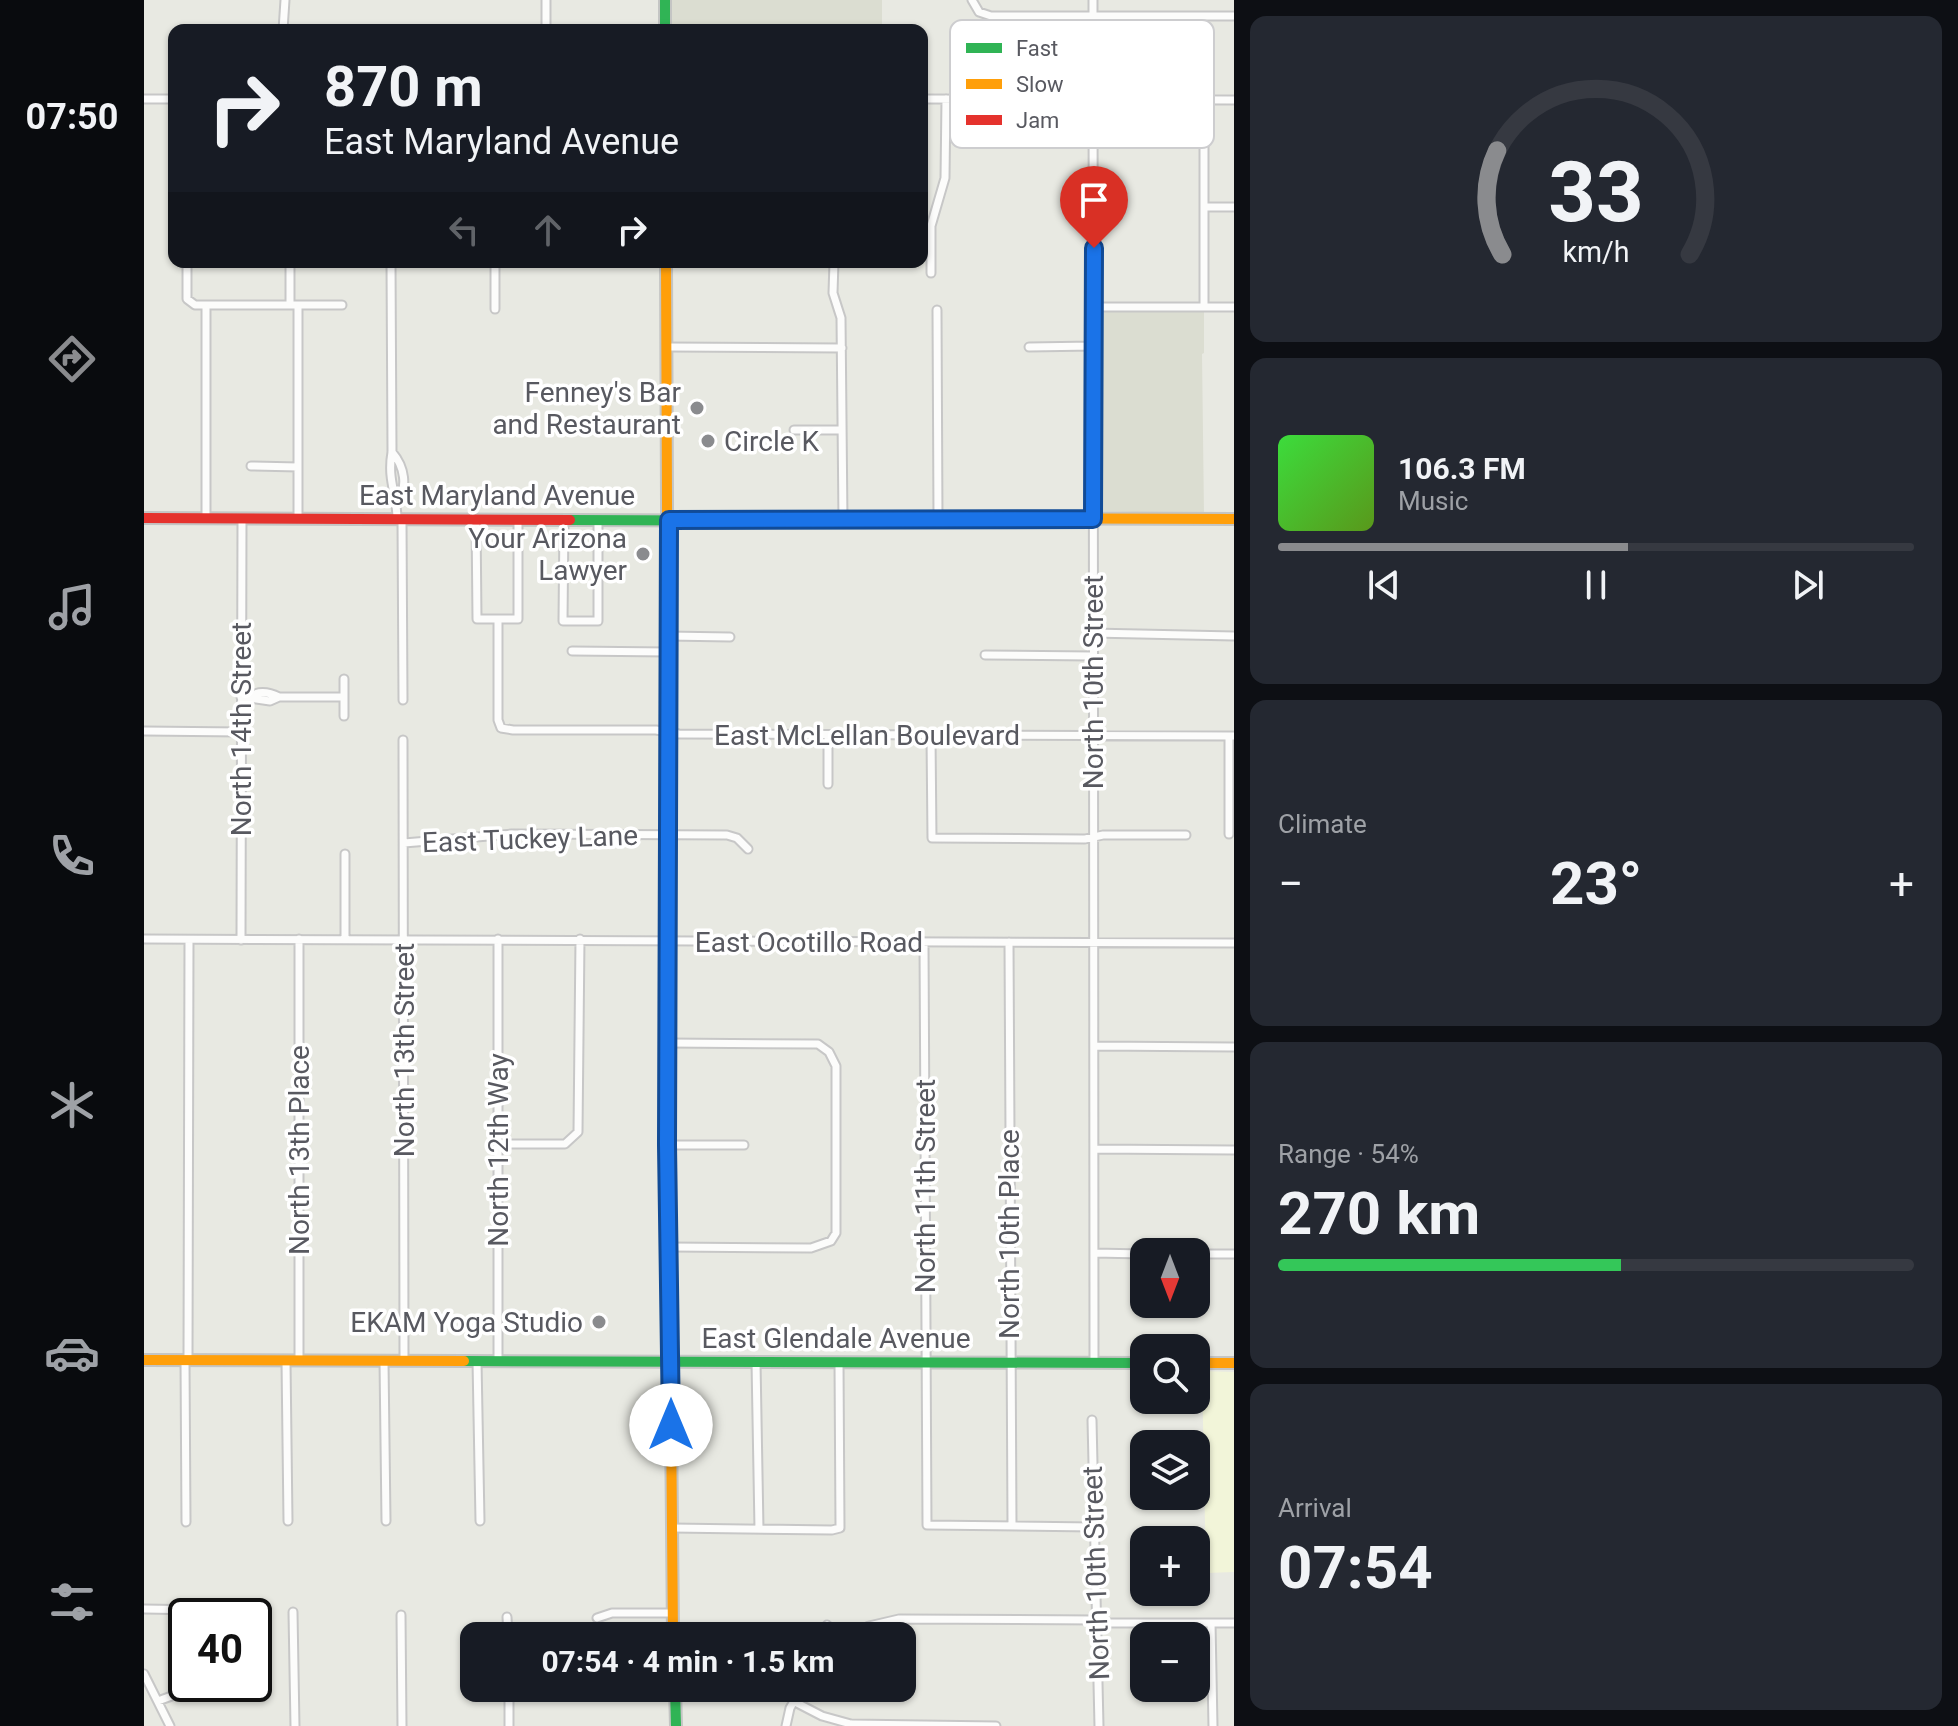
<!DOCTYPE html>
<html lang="en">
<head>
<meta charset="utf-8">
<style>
  :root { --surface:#171b24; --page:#242831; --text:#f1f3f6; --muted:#9ea1a6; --line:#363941; --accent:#8a8b8e }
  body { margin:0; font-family:Roboto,sans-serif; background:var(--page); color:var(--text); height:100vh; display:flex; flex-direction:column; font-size:30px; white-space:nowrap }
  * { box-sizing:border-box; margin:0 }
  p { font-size:26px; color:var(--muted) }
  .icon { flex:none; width:44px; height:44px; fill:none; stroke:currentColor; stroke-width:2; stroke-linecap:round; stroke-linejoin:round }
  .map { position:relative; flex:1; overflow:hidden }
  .side { display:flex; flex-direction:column; gap:16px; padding:16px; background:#0d0f14; width:724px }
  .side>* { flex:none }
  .hud { position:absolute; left:24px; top:24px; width:760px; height:244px; border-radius:16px; box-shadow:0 2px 6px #0004; background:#171b24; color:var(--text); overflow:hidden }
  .needle { width:52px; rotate:180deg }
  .buttons { position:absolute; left:986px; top:1238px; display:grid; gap:16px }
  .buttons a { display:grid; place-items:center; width:80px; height:80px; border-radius:16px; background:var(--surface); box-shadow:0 2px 6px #0004; font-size:40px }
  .speed { position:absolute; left:24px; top:1598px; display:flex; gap:16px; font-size:40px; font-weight:700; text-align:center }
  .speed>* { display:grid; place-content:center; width:104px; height:104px; border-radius:50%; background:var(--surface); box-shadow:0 2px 6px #0004; line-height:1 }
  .speed .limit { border:4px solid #111; border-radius:12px; background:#fff; color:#111 }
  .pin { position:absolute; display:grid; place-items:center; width:68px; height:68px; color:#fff; margin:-82px -34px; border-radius:50% 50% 50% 0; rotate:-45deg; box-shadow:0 0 8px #0007 }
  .pin .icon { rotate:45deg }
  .me { position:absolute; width:88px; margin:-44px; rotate:0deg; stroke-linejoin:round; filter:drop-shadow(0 0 6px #0008) }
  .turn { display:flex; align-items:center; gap:28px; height:168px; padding:0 24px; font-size:36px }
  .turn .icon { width:104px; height:104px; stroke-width:2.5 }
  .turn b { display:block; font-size:56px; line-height:68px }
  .lanes { display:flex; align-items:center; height:76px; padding:0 24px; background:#0003; justify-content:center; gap:40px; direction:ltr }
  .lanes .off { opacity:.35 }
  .big { font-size:60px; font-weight:700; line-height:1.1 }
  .side .tile { flex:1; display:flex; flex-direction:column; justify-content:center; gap:12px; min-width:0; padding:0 28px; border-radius:16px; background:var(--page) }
  .side .dial { align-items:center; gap:0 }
  .dial svg { height:208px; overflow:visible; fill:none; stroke:var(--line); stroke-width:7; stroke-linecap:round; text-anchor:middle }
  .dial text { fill:var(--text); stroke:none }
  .song { display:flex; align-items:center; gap:24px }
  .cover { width:96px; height:96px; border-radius:12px; background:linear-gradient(135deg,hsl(120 70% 55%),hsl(90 70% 35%)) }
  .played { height:8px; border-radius:4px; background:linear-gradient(90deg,var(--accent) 55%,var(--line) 55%) }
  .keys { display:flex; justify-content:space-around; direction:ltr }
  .heat { display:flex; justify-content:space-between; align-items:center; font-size:44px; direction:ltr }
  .charge { height:12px; border-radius:6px; background:linear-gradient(90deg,#34c759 54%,var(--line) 0) }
  .trip { position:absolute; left:316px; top:1622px; width:456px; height:80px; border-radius:16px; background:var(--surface); box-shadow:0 2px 6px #0004; font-weight:700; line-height:80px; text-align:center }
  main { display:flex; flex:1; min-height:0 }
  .menu { display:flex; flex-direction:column; width:144px; justify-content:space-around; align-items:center; background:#090b0e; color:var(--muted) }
  .menu .icon { width:56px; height:56px }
  .menu .on { color:var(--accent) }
  .menu b { font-size:36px; color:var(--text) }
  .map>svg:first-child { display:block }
  .commercial { fill:#f2f5d9 }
  .education { fill:#dbddd1 }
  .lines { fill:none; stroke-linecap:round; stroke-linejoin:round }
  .street-casing { stroke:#c7c7c7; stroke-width:11 }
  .fast-casing { stroke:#c4c5c4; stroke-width:14 }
  .slow-casing { stroke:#c4c5c4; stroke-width:14 }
  .jam-casing { stroke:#c4c5c4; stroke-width:14 }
  .street { stroke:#fcfcfb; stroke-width:7 }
  .fast { stroke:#30b455; stroke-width:10 }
  .slow { stroke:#ff9f0a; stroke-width:10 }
  .jam { stroke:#e5322d; stroke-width:10 }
  .route-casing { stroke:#114b97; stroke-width:20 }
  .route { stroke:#1a73e8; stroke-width:14 }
  .poi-dot { fill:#8a8b8e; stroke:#fff; stroke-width:3 }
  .labels { text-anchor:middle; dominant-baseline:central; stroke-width:7; stroke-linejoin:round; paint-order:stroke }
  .poi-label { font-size:28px; fill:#585960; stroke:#fff; text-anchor:end }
  .street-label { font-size:28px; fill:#585960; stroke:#fff }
  .key { fill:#fff; stroke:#cdcdcf; stroke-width:2 }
  .key-label { font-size:22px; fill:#585960 }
</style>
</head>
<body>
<main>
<nav class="menu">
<b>07:50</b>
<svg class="icon on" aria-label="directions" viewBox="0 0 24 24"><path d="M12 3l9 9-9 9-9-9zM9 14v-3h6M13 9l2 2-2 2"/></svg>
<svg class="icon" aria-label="music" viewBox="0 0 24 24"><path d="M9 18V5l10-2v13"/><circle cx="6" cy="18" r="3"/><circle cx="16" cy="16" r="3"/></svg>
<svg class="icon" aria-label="phone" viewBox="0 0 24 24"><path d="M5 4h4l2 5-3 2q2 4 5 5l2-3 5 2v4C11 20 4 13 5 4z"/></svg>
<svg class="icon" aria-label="climate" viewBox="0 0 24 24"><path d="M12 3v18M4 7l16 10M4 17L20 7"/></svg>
<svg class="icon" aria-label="car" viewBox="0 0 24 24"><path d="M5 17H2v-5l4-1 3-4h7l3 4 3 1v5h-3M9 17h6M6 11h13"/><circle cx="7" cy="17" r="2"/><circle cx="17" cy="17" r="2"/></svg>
<svg class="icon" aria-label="filters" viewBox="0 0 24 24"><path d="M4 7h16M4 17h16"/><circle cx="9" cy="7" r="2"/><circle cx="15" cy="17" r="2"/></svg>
</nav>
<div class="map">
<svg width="1090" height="1726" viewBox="0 0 1090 1726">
  <rect width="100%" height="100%" fill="#e8e9e2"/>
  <path class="commercial" d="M1058,1371L1090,1372V1572L1062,1573Z"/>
  <path class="education" d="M528,0H738V30H528Z
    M961,311L1060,312V353L1058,354L1060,514L956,511V317Z"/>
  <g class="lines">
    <defs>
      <path id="street" d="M402,0V30
        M828,0L835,12L847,16H1090
        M949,0L950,1363
        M139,30L141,0
        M0,99H30
        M778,99L1090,100
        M1060,100V307
        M1060,207H1090
        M43,262V299L51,305H198
        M146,262V305
        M247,262L248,452C243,480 253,494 253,519
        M351,262V309
        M690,262L689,293L697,318L699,521
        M787,273V226L801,178L802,99
        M62,305V518
        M154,305V518
        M949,307H1090
        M793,310L794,519
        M523,347L698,348
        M885,347L949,346
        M650,430H698
        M248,452C261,467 264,487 253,504
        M107,466L154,467
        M332,519L333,619H374V519
        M258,520L259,700
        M420,520L419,621H454V520
        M354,619V720L357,728L369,730H512L535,734L1090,736
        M948,633L1090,636
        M524,636L586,637
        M428,651L524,652
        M841,655L948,656
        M97,697L126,701L135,697C125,692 115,690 105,697
        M135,697H200V716
        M200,697V679
        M0,731L97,732
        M684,735V784
        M787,736L788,838L941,839L959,835H1042
        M1085,736V834
        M259,740L260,1361
        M260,843L368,834L583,835L593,838L604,849
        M201,854V940
        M0,939L1090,943
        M155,939V1361
        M97,940L98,518
        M780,942L783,1525L949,1527
        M865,942L868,1526
        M523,1043L674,1044L685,1052L692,1066V1233L687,1241L667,1248L526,1247
        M950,1046L1090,1047
        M354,1144H421L434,1132L436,939
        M523,1145H600
        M950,1149L1090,1150
        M950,1253L1000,1254
        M1052,1254H1090
        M41,1360L42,1522
        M44,1360L45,940
        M142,1361L144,1521
        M240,1361L242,1521
        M333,1361L336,1521
        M354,1361V939
        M612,1362L615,1529
        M948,1420L955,1726
        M528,1528L688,1530L696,1528L695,1362
        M0,1609L60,1610
        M149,1612L151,1726
        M257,1615L258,1726
        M363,1617L364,1636
        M453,1618L468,1613H529
        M955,1623H1090
        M1067,1623L1069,1726
        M683,1625L693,1636
        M705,1636L725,1626L755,1619L955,1620
        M0,1674L26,1726
        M365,1688V1726
        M454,1696H531
        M14,1701L33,1694L63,1693
        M649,1701L678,1716L707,1724L852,1726
        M642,1726L646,1708L658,1688"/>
      <path id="fast" d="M521,0V30
        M426,520L684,521L795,518
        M524,739L525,1199
        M320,1361L1000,1363
        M531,1688L532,1726"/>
      <path id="slow" d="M522,262L524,739
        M795,518L1090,519
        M525,1199L529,1636
        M0,1360L320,1361
        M1052,1363H1090"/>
      <path id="jam" d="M0,518L426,520"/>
    </defs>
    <use href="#street" class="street-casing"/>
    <use href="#fast" class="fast-casing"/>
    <use href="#slow" class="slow-casing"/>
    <use href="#jam" class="jam-casing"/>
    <use href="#street" class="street"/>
    <use href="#fast" class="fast"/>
    <use href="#slow" class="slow"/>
    <use href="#jam" class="jam"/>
  </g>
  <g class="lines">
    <defs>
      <path id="route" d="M527,1425L523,1145L525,520L949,519L950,248"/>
    </defs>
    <use href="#route" class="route-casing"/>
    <use href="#route" class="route"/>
  </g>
  <g class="poi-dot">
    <circle cx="553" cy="408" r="8"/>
    <circle cx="564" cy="441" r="8"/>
    <circle cx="499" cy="554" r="8"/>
    <circle cx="455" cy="1322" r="8"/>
  </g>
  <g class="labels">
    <g class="poi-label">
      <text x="537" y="392">Fenney's Bar<tspan x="537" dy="32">and Restaurant</tspan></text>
      <text x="580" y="441" text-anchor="start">Circle K</text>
      <text x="483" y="538">Your Arizona<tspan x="483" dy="32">Lawyer</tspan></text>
      <text x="439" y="1322">EKAM Yoga Studio</text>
    </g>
    <g class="street-label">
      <text x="353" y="495">East Maryland Avenue</text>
      <text transform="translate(949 682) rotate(-90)">North 10th Street</text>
      <text transform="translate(97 729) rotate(-90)">North 14th Street</text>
      <text x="723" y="735">East McLellan Boulevard</text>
      <text transform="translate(386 839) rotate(-2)">East Tuckey Lane</text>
      <text x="665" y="942">East Ocotillo Road</text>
      <text transform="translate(260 1050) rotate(-90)">North 13th Street</text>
      <text transform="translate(155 1150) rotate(-90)">North 13th Place</text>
      <text transform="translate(354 1150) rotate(-90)">North 12th Way</text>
      <text transform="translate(781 1186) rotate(-90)">North 11th Street</text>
      <text transform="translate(865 1234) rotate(-90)">North 10th Place</text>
      <text x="692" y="1338">East Glendale Avenue</text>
      <text transform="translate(952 1573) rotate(-92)">North 10th Street</text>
    </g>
  </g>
  <rect x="806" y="20" width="264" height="128" rx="12" class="key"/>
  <rect x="822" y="43" width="36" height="10" fill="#30b455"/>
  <rect x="822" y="79" width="36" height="10" fill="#ff9f0a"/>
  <rect x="822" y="115" width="36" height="10" fill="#e5322d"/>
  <g class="key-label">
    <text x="872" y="56">Fast</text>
    <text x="872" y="92">Slow</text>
    <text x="872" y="128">Jam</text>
  </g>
</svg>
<div class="buttons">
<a><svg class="needle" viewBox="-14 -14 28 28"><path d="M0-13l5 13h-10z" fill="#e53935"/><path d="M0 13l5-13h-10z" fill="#9ea1a6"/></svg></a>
<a><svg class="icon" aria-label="search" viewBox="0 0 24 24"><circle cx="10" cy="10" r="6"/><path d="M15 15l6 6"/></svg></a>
<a><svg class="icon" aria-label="layers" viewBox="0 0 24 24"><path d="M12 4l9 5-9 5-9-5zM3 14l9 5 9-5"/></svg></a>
<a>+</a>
<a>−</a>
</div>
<div class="speed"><div class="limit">40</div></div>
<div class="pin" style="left:950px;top:248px;background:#d93025"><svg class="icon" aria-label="arrive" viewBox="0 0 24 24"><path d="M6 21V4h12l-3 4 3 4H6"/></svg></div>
<svg class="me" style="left:527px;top:1425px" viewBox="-20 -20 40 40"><circle r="19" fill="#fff"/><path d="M0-13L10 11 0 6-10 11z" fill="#1a73e8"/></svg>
<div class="trip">07:54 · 4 min · 1.5 km</div>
<div class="hud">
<div class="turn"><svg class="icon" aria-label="right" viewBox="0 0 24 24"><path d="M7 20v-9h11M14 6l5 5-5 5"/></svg><div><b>870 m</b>East Maryland Avenue</div></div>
<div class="lanes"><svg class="icon off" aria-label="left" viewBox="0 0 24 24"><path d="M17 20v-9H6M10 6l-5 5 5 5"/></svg><svg class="icon off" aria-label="ahead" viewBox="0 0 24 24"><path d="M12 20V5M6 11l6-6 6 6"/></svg><svg class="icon" aria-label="right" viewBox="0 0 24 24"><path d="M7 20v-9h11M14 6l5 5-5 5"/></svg></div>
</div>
</div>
<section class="side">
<div class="tile dial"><svg viewBox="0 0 100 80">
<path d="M14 69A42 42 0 1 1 86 69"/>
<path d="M14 69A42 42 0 0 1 12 29" stroke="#8a8b8e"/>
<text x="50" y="56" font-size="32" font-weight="700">33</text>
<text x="50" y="72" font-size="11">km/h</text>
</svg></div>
<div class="tile">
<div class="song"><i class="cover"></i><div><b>106.3 FM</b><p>Music</p></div></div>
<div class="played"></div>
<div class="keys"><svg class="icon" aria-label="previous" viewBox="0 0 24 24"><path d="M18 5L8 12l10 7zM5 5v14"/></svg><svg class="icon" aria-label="pause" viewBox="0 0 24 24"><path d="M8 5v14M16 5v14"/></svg><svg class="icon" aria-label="next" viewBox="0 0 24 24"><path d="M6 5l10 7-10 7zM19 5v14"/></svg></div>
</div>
<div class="tile"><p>Climate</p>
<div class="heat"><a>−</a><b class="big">23°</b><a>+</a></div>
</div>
<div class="tile"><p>Range · 54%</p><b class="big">270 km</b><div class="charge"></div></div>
<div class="tile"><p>Arrival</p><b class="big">07:54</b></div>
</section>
</main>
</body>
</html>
